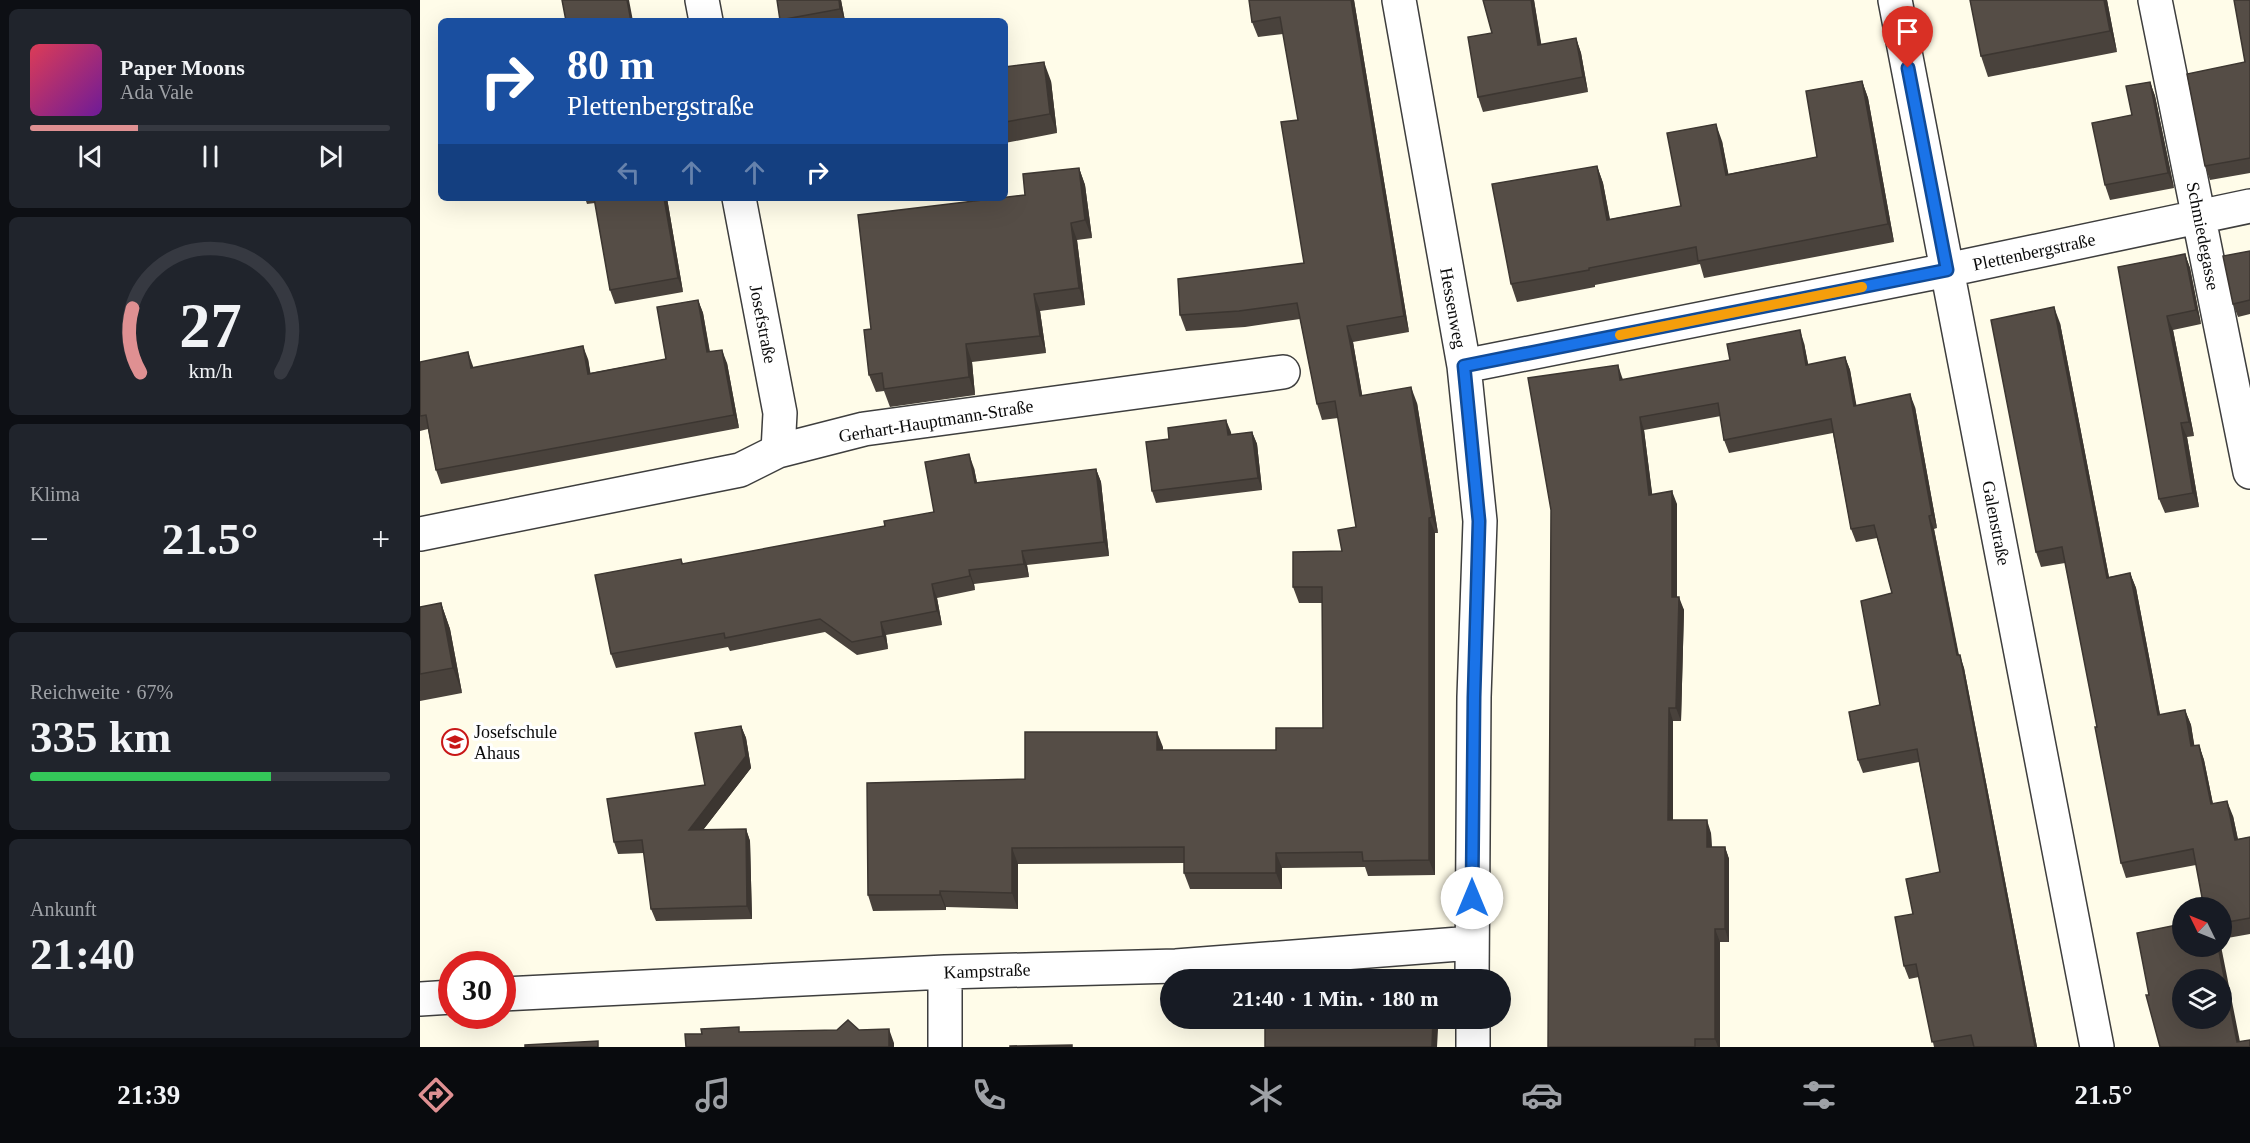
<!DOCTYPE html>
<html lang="de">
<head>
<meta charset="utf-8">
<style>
  :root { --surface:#171b24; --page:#20242c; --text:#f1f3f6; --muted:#9ea1a6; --line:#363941; --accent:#df9092 }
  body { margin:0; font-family:Georgia,serif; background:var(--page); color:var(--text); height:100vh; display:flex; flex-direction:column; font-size:22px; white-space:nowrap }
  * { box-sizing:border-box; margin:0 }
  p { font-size:20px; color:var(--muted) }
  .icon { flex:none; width:33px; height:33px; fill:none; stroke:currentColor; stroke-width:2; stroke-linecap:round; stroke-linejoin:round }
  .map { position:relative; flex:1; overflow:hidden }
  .sheet { display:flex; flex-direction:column; gap:9px; padding:9px; background:#0d0f14; width:420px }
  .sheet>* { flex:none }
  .hud { position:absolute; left:18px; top:18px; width:570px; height:183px; border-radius:9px; box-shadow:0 6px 24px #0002; background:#1a4fa0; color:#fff; overflow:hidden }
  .needle { width:39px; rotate:313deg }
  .tools { position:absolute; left:1752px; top:897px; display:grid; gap:12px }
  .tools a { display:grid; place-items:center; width:60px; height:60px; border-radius:50%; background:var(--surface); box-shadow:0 6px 24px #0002; font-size:30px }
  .speed { position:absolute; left:18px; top:951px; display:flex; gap:12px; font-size:30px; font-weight:700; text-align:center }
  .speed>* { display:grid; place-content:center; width:78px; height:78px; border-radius:50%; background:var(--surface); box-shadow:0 6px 24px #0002; line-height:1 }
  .speed .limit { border:9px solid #d22; background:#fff; color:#111 }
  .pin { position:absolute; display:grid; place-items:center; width:51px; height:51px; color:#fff; margin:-62px -26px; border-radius:50% 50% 50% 0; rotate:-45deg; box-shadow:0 0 6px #0007 }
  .pin .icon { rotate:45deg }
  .me { position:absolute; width:66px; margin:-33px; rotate:0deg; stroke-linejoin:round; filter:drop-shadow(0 0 4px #0008) }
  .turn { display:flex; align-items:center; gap:21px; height:126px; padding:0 30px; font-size:27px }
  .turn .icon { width:78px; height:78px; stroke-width:2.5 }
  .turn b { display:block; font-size:42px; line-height:51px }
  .lanes { display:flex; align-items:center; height:57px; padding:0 30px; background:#0003; justify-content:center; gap:30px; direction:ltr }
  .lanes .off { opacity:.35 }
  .big { font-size:45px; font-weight:800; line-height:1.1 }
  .sheet .card { flex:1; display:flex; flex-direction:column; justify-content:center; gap:9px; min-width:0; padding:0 21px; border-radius:9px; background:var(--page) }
  .sheet .dial { align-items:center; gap:0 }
  .dial svg { height:156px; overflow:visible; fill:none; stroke:var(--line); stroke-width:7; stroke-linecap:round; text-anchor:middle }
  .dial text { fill:var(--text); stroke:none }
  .song { display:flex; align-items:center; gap:18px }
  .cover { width:72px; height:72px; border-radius:9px; background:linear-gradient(135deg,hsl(350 70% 55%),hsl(280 70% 35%)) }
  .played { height:6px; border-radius:3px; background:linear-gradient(90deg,var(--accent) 30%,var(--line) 30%) }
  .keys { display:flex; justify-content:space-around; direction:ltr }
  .heat { display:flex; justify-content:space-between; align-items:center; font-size:33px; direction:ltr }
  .charge { height:9px; border-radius:4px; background:linear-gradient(90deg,#34c759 67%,var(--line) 0) }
  .trip { position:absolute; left:740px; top:969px; width:351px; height:60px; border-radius:30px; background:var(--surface); box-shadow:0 6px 24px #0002; font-weight:800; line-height:60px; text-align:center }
  .tabs { display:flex; height:96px; justify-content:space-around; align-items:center; background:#090b0e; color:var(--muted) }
  .tabs .icon { width:42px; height:42px }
  .tabs .active { color:var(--accent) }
  .tabs b { font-size:27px; color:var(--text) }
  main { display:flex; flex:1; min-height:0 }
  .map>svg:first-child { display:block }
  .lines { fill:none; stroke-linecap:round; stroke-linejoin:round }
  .minor-casing { stroke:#3e3e3e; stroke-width:36 }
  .minor { stroke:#fff; stroke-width:33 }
  .wall { fill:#49423c }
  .shaded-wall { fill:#3c3631 }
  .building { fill:#554d46; stroke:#3c3631; stroke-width:1.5; fill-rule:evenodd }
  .route-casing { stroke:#114b97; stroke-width:15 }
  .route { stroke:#1a73e8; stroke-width:10 }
  .slow { stroke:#f59e0b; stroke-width:10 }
  .labels { text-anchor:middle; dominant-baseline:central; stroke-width:6; stroke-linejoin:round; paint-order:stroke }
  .street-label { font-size:18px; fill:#0b0b0b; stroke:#fff }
  .poi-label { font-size:18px; fill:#0b0b0b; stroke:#fff; text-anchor:start }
</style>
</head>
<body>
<main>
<section class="sheet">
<div class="card">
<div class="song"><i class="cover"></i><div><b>Paper Moons</b><p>Ada Vale</p></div></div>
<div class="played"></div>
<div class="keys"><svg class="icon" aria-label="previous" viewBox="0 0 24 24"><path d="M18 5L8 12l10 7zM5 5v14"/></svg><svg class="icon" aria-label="pause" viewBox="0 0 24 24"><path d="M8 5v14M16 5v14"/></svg><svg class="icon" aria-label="next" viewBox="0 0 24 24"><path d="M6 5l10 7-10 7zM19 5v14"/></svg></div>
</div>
<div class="card dial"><svg viewBox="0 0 100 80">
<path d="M14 69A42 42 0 1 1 86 69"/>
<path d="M14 69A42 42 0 0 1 10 36" stroke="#df9092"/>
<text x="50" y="56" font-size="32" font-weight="700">27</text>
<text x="50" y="72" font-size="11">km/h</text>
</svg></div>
<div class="card"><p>Klima</p>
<div class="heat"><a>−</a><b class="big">21.5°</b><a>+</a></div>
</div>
<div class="card"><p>Reichweite · 67%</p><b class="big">335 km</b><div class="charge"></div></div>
<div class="card"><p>Ankunft</p><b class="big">21:40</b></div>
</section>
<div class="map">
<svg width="1830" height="1047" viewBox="0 0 1830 1047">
  <rect width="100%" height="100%" fill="#fffce9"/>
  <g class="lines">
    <defs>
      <path id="minor" d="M282,0L286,21
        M979,0L1044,366L1060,521L1054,697L1052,980
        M1475,0L1677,1047
        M1735,0L1830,472
        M319,198L360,413L358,451
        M1044,366L1527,270L1830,206
        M0,534L320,470L358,451L444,429L863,372
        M82,994L525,972L756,966L1052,943
        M0,999L32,997
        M1053,1018V1047
        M525,1047V972"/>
    </defs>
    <use href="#minor" class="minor-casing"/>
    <use href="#minor" class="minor"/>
  </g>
  <path class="wall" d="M357,0H421L425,21H361Z
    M829,0H934L989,332L933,342L942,395L997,403L1018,533H1015V875L948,876L945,867L862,868V889H770L764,873V863L598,864V909L526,907V910L453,911L448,895L605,779L743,747V750H856L903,728L902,603H879L873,587L922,551L936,527L918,418L902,420L897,404L880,319L825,327L766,331L760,315L884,263L878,120L863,34L838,37L832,22Z
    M1063,0H1114L1121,45L1156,38L1161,53L1168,92L1063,112L1058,97L1072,33Z
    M1550,0H1687L1697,52L1568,77L1561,56Z
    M1830,0V173L1790,180L1785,166L1825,62Z
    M585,67L631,81L637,133L585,143Z
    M1442,81L1448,98L1474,242L1284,278L1280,264L1175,285V287L1097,302L1091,284L1177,166L1183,183L1190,219L1261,206L1302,141L1308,174L1397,157Z
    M1730,82L1735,96L1754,188L1690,200L1685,185Z
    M659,168L665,185L672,238L657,240L665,305L620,311L626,353L552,362L555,395L470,407L464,391L456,392L449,375L451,329L605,195Z
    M165,198H247L263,292L195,304L190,290L175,203L167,204Z
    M1830,251V314L1818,317L1813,304Z
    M1765,254L1770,268L1781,324L1753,330L1774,436L1767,437L1779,507L1745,513L1739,499L1698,267Z
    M278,300L283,313L290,352L307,363L319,428L21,484L16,470L8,429L0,431V362L54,367L168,359L170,373L246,359Z
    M1640,323L1689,577L1710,573L1716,588L1740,715L1765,710L1771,725L1774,745H1779L1784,760L1793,804L1813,816L1818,839L1830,837V934L1802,939V908L1776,865L1706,878L1701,863L1677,727L1645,563L1621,567L1616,552Z
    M1384,343L1388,365L1425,357L1430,370L1436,406L1495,407L1517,528L1514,529L1539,655L1544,668L1617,1047H1514L1499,977L1489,979L1484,966L1493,914L1520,872L1499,762L1443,773L1438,760L1460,705L1472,593L1457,538L1436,542L1431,529L1413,433L1309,453L1304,440L1301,416L1224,430L1232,494L1257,504V597L1264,610L1261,721H1253V820L1291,833L1292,847H1305L1309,859V942H1300V1047H1128L1202,377L1203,380L1310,360Z
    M811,432V435L832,432L837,444L842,490L736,503L732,491Z
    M554,468L557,483L676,469L681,482L689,556L607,565L609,577L554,584L555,590L517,598L522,625L466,635L468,649L437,655L405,632L310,651L308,647L196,668L191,654L261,559L263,564L465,526L514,512Z
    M21,603L30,629L42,693L0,701V607Z
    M321,726L326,738L331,768L283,830L326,829L330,841L332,919L236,921L231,909L224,853L198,854L194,842L285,785Z"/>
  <path class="shaded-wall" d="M207,0H209L213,21H211Z
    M419,0H421L425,21L420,9Z
    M931,0H934L989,332L984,316Z
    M1111,0H1114L1124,60L1118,45Z
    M1684,0H1687L1697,52L1690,31Z
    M1156,38L1161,53L1168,92L1163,77Z
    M624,62L631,81L637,133L630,114Z
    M1442,81L1448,98L1474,242L1468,224Z
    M1730,82L1735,96L1754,188L1748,173Z
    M1296,124L1302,141L1312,192L1306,175Z
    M1177,166L1183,183L1193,237L1187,220Z
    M659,168L665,185L672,238L665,220Z
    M244,198H247L263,292L258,278Z
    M651,223L657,240L665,305L659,288Z
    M1765,254L1770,268L1781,324L1776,310Z
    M614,294L620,311L626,353L620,336Z
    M278,300L283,313L292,366L287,352Z
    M1634,307L1640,323L1692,593L1687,578Z
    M1747,316L1753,330L1774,436L1769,422Z
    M927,326L933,342L945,411L940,396Z
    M1380,330L1384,343L1391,378L1386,365Z
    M546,344L552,362L555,395L549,377Z
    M163,346L168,359L173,387L168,374Z
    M302,350L307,363L319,428L314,415Z
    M48,352L53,366L56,381L51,368Z
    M1425,357L1430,370L1439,419L1434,406Z
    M1198,365L1202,377L1205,393L1200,380Z
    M991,387L997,403L1018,533L1012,517Z
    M1490,394L1495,407L1517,528L1512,515Z
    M1220,417L1224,430L1234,508L1229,495Z
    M806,420L811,432L813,447L808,435Z
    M1761,423L1767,437L1779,507L1773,493Z
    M832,432L837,444L842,490L838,478Z
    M549,454L554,468L560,497L555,483Z
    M676,469L681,482L689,556L684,542Z
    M1252,491L1257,504V610L1252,597Z
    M1509,516L1514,529L1541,668L1537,655Z
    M1009,518L1015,533V875L1009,860Z
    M602,551L607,565L609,577L604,564Z
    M549,570L554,584L555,590L550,576Z
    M1710,573L1716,588L1743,730L1738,715Z
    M512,584L517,598L522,625L517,611Z
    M1259,597L1264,610L1261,721L1256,708Z
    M21,603L30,629L42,693L33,668Z
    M461,622L466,635L468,649L463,636Z
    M1540,655L1544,668L1617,1047H1615Z
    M1249,708L1253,721V833L1248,820Z
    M1765,710L1771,725L1777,761L1771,746Z
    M321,726L326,738L331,768L273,843L269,830Z
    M737,732L743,747V766L737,750Z
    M1779,745L1784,760L1796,819L1791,804Z
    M1807,801L1813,816L1821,855L1815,840Z
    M1287,820L1291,833L1292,860L1287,847Z
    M326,829L330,841L332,919L327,906Z
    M1305,847L1309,859V942L1305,929Z
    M592,848L598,864V909L592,893Z
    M856,853L862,868V889L856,873Z
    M520,891L526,907V910L520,895Z
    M1295,929L1300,942V1047H1298L1295,1039Z
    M1798,946H1801L1821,1047L1817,1042Z
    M1013,1018H1014L1018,1029L1017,1047H1012Z
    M469,1029L474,1043V1047H469Z"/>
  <path class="building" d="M142,0H207L211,21H146Z
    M357,0H419L420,9L360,20Z
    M829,0H931L984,316L927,326L940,396L991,387L1012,517L1009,518V860L943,861L942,852L856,853V873H764V847L592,848V893L520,891V895H448L447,783L605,779V732H737V750H856V728H903L902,587H873V552L922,551L918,530L936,527L915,401L897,404L877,303L819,311L760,315L758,279L884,263L861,122L878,120L860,17L832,22Z
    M1063,0H1111L1118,45L1156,38L1163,77L1058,97L1048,37L1072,33Z
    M1550,0H1684L1690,31L1561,56Z
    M1814,0H1830V158L1785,166L1767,74L1825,62Z
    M624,62L630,114L585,122V67Z
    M1442,81L1468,224L1278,261L1276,247L1169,268V270L1091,284L1072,184L1177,166L1187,220L1261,206L1247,133L1296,124L1306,175L1397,157L1386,91Z
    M1730,82L1748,173L1685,185L1672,123L1712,115L1706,86Z
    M659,168L665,220L651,223L659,288L614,294L620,336L546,344L549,377L464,389L462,373L449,375L444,330L451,329L438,215L605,195L603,174Z
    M174,198H244L258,278L190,290Z
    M1830,251V300L1813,304L1803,256Z
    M1765,254L1776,310L1747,316L1769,422L1761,423L1773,493L1739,499L1698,267Z
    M278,300L287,352L302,350L314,415L16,470L6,415L0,416V362L48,352L51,368L163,346L168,374L246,359L237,307Z
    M1634,307L1687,578L1710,573L1738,715L1765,710L1771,746L1779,745L1791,804L1807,801L1815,840L1830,837V918L1802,923V908H1784L1773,849L1701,863L1675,727H1677L1642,547L1616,552L1571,320Z
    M1380,330L1386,365L1425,357L1434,406L1490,394L1512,515L1509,516L1537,655H1540L1615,1047H1554L1551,1035L1512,1042L1496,964L1484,966L1475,917L1493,914L1486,879L1520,872L1497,749L1438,760L1429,712L1460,705L1441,601L1472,593L1454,525L1431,529L1411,419L1304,440L1298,403L1220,417L1229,495L1252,491V597H1259L1256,708H1249L1248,820H1287V847H1305V929H1295V1039H1275V1047H1128L1131,510L1108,378L1198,365L1200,380L1310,360L1307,344Z
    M806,420L808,435L832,432L838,478L732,491L726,442L749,439L748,428Z
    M549,454L555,483L676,469L684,542L602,551L604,564L549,570L550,576L512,584L517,611L461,622L463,636L432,642L400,619L305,638L304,633L191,654L175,575L261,559L262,564L465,526L464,521L514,512L505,462Z
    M21,603L33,668L0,674V607Z
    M321,726L326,756L269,830L326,829L327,906L231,909L222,840L194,842L187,799L285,785L275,733Z
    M1762,924V946H1798L1817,1042L1830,1040V1047H1740L1726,995H1729L1717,933ZM1762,980H1802V1018H1762Z
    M943,1018H1013L1012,1047H845V1022L943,1024Z
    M428,1020L439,1030L469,1029V1047H266L265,1034H282L281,1029L319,1027V1032L417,1030Z
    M178,1041V1047H105V1045Z
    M652,1045V1047H590V1046Z"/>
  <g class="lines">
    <defs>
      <path id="route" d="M1052,898L1054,697L1059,521L1044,366L1527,270L1488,68"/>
    </defs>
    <use href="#route" class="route-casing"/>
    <use href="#route" class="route"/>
    <path class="slow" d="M1200,335L1442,287"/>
  </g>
  <defs>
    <symbol id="school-ring" viewBox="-11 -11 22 22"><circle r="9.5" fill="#fff" stroke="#c81717" stroke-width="1.5"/><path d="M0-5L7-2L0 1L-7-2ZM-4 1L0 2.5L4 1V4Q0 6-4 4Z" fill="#c81717"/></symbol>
  </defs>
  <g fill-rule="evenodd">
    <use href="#school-ring" x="20" y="727" width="30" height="30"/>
  </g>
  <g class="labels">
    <g class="street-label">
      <text transform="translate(1783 236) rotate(79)">Schmiedegasse</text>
      <text transform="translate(1614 252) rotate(-12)">Plettenbergstraße</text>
      <text transform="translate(1033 308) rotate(80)">Hessenweg</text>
      <text transform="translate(343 324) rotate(79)">Josefstraße</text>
      <text transform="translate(516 421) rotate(-9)">Gerhart-Hauptmann-Straße</text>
      <text transform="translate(1576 523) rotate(79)">Galenstraße</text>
      <text transform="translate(567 971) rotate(-2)">Kampstraße</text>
    </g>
    <g class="poi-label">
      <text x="54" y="732">Josefschule<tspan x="54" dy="21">Ahaus</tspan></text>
    </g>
  </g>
</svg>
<div class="tools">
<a><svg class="needle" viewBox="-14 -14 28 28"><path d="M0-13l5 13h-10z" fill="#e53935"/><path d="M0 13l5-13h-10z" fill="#9ea1a6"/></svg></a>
<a><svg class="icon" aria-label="layers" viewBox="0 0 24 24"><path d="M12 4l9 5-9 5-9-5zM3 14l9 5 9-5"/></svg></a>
</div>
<div class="speed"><div class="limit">30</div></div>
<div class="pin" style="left:1488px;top:68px;background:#d93025"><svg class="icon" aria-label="arrive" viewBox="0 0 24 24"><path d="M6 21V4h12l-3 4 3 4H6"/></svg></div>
<svg class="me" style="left:1052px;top:898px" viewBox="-20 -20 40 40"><circle r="19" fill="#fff"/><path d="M0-13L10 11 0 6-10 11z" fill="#1a73e8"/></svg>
<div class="trip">21:40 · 1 Min. · 180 m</div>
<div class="hud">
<div class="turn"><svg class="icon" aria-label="right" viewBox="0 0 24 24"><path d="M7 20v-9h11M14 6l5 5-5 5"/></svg><div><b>80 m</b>Plettenbergstraße</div></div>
<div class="lanes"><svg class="icon off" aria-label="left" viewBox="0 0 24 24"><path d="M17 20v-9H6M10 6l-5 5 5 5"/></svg><svg class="icon off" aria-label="ahead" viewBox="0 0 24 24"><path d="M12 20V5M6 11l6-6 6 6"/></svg><svg class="icon off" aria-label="ahead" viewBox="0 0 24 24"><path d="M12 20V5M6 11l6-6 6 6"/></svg><svg class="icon" aria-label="right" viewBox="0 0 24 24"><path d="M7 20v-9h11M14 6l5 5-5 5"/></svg></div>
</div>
</div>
</main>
<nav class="tabs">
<b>21:39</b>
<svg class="icon active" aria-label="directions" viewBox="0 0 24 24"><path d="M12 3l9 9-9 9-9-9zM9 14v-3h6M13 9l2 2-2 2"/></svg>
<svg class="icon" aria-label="music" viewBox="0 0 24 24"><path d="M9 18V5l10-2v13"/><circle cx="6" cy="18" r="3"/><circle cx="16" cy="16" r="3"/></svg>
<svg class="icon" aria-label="phone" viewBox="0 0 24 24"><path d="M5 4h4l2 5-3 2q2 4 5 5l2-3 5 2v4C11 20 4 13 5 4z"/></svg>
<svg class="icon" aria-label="climate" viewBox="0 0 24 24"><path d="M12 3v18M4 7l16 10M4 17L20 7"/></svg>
<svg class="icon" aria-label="car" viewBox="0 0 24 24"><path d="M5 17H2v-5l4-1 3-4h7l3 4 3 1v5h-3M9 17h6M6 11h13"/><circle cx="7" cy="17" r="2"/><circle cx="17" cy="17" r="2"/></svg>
<svg class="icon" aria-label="filters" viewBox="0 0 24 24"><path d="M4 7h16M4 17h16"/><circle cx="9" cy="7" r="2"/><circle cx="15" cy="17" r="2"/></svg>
<b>21.5°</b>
</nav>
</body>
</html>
